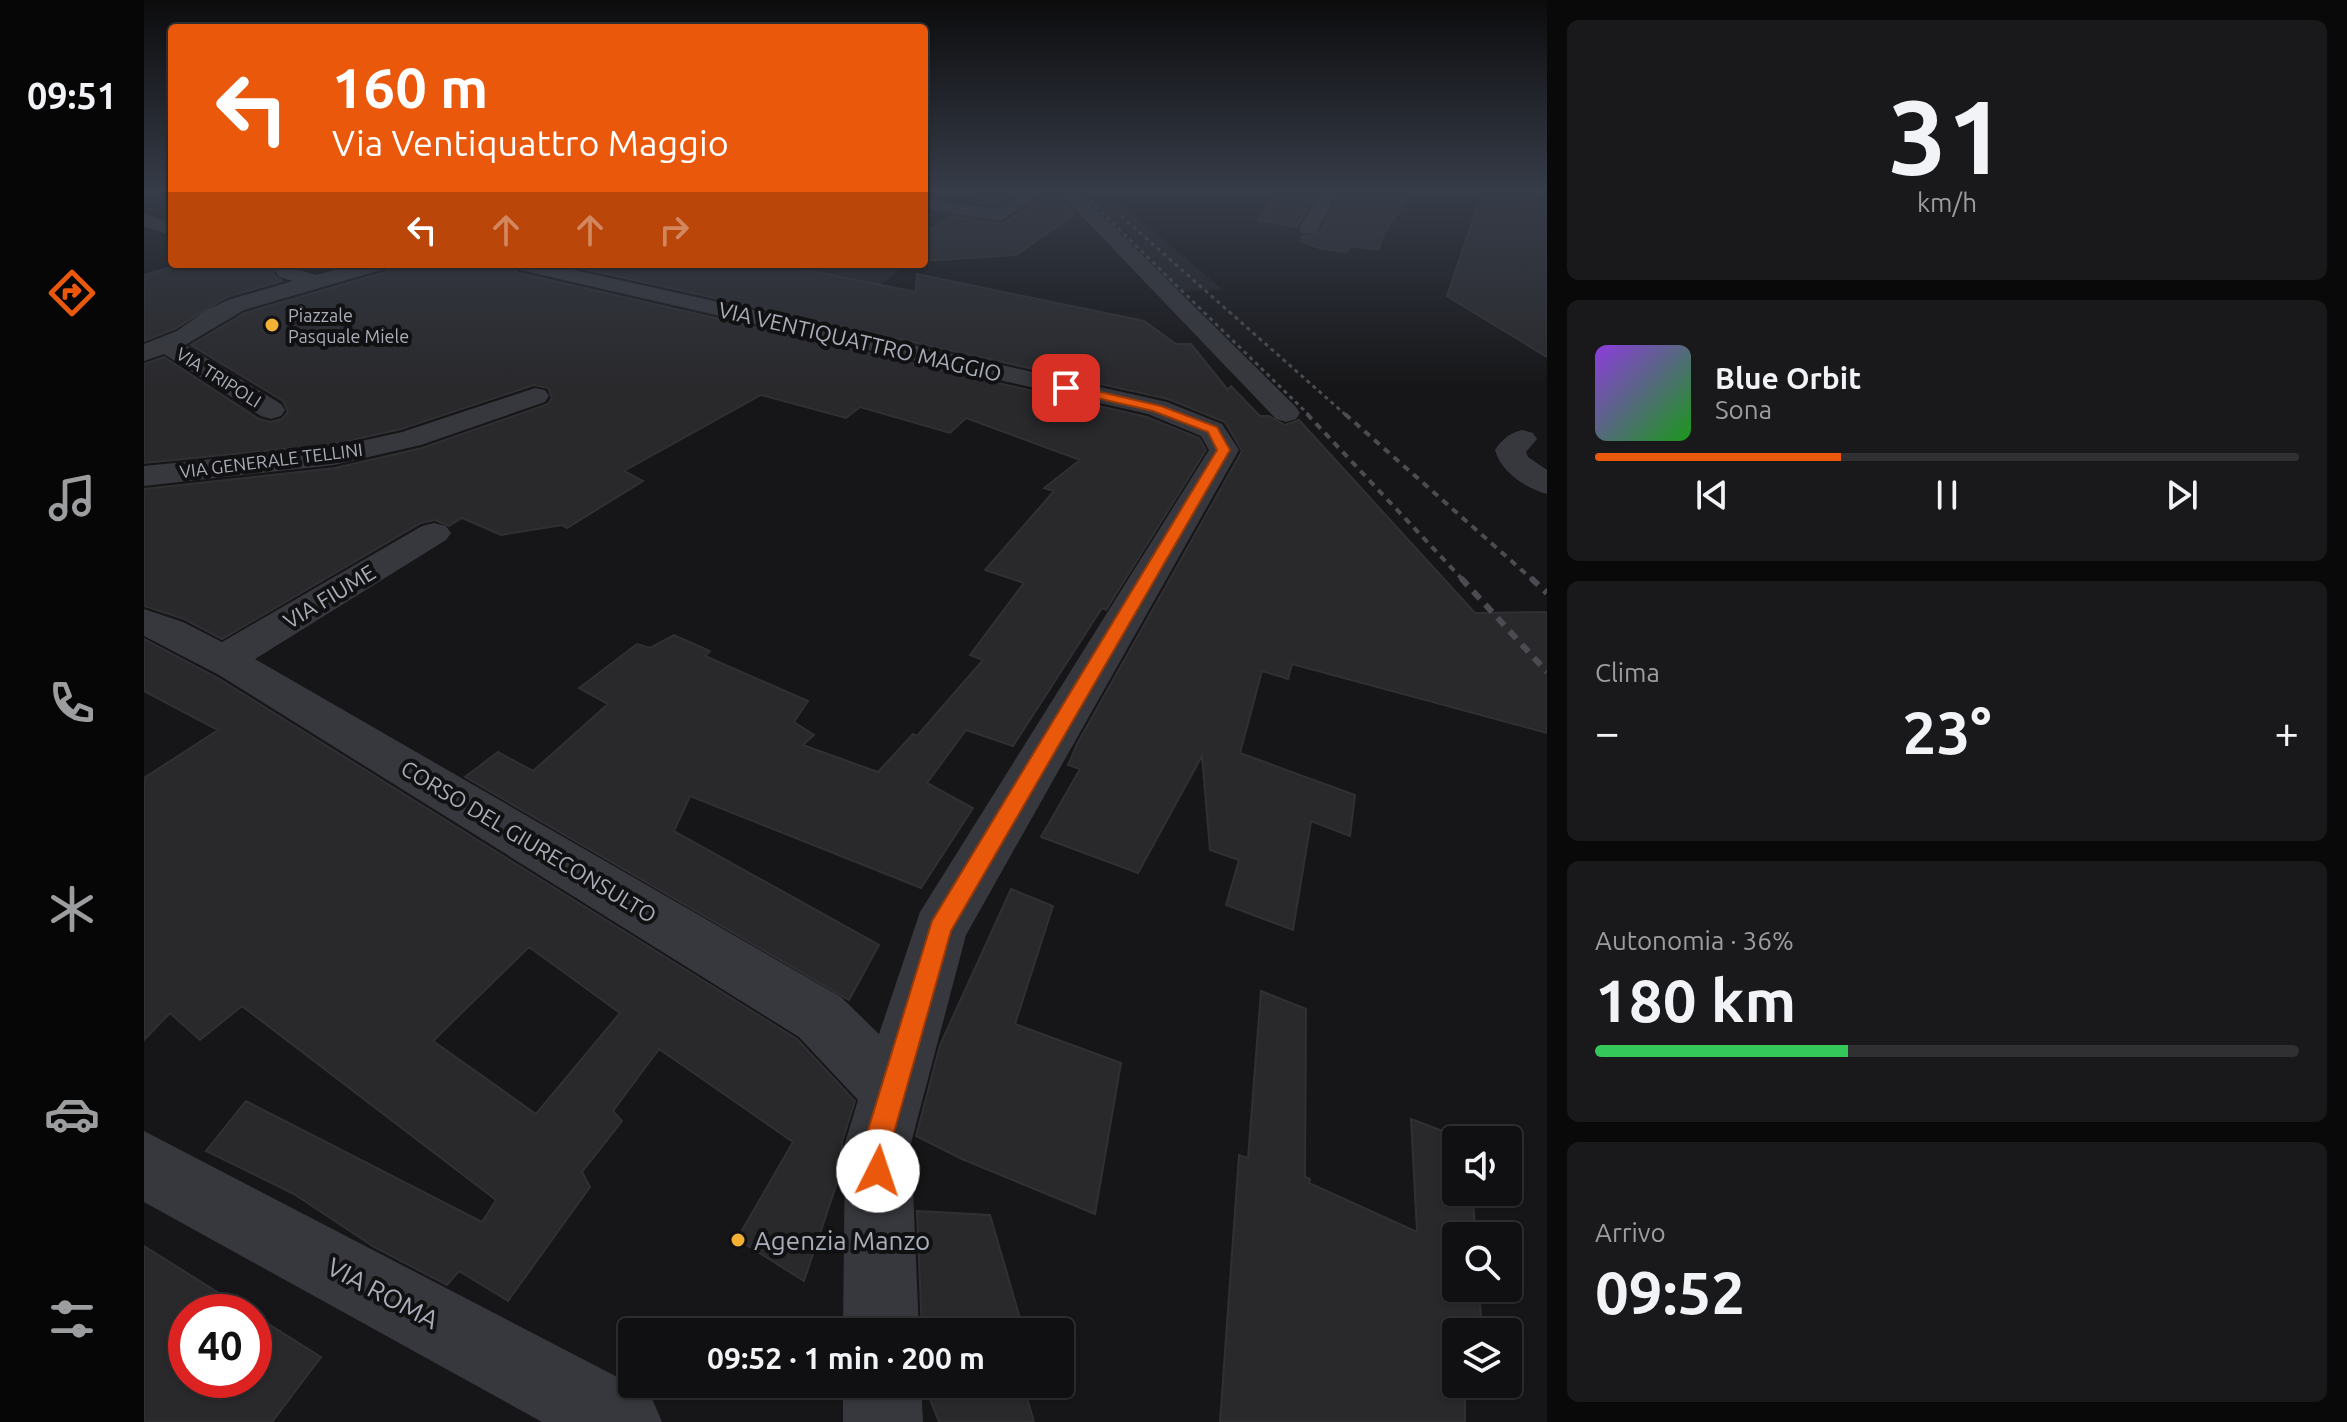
<!DOCTYPE html>
<html lang="it">
<head>
<meta charset="utf-8">
<style>
  :root { --surface:#101012; --page:#19191b; --text:#f1f3f6; --muted:#9c9d9f; --line:#303032; --accent:#ea580c }
  body { margin:0; font-family:Ubuntu,sans-serif; background:var(--page); color:var(--text); height:100vh; display:flex; flex-direction:column; font-size:30px; white-space:nowrap }
  * { box-sizing:border-box; margin:0 }
  p { font-size:26px; color:var(--muted) }
  .icon { flex:none; width:44px; height:44px; fill:none; stroke:currentColor; stroke-width:2; stroke-linecap:round; stroke-linejoin:round }
  .map { position:relative; flex:1; overflow:hidden }
  .side { display:flex; flex-direction:column; gap:20px; padding:20px; background:#09090a; width:800px }
  .side>* { flex:none }
  .banner { position:absolute; left:24px; top:24px; width:760px; height:244px; border-radius:8px; box-shadow:0 2px 6px #0004,0 0 0 2px var(--line); background:#ea580c; color:#fff; overflow:hidden }
  .tools { position:absolute; left:1298px; top:1126px; display:grid; gap:16px }
  .tools a { display:grid; place-items:center; width:80px; height:80px; border-radius:8px; background:var(--surface); box-shadow:0 2px 6px #0004,0 0 0 2px var(--line); font-size:40px }
  .speed { position:absolute; left:24px; top:1294px; display:flex; gap:16px; font-size:40px; font-weight:700; text-align:center }
  .speed>* { display:grid; place-content:center; width:104px; height:104px; border-radius:50%; background:var(--surface); box-shadow:0 2px 6px #0004,0 0 0 2px var(--line); line-height:1 }
  .speed .limit { border:12px solid #d22; background:#fff; color:#111 }
  .pin { position:absolute; display:grid; place-items:center; width:68px; height:68px; color:#fff; margin:-34px; border-radius:16px; box-shadow:0 4px 12px #0006 }
  .me { position:absolute; width:88px; margin:-44px; rotate:4deg; stroke-linejoin:round; filter:drop-shadow(0 0 6px #0008) }
  .turn { display:flex; align-items:center; gap:28px; height:168px; padding:0 32px; font-size:36px }
  .turn .icon { width:104px; height:104px; stroke-width:2.5 }
  .turn b { display:block; font-size:56px; line-height:68px }
  .lanes { display:flex; align-items:center; height:76px; padding:0 32px; background:#0003; justify-content:center; gap:40px; direction:ltr }
  .lanes .off { opacity:.35 }
  .big { font-size:60px; font-weight:600; line-height:1.1 }
  .side .card { flex:1; display:flex; flex-direction:column; justify-content:center; gap:12px; min-width:0; padding:0 28px; border-radius:12px; background:var(--page) }
  .side .dial { align-items:center; gap:0 }
  .dial b { font-size:104px; line-height:1 }
  .song { display:flex; align-items:center; gap:24px }
  .cover { width:96px; height:96px; border-radius:12px; background:linear-gradient(135deg,hsl(270 70% 55%),hsl(120 70% 35%)) }
  .played { height:8px; border-radius:4px; background:linear-gradient(90deg,var(--accent) 35%,var(--line) 35%) }
  .keys { display:flex; justify-content:space-around; direction:ltr }
  .heat { display:flex; justify-content:space-between; align-items:center; font-size:44px; direction:ltr }
  .charge { height:12px; border-radius:6px; background:linear-gradient(90deg,#34c759 36%,var(--line) 0) }
  .trip { position:absolute; left:474px; top:1318px; width:456px; height:80px; border-radius:8px; background:var(--surface); box-shadow:0 2px 6px #0004,0 0 0 2px var(--line); font-weight:600; line-height:80px; text-align:center }
  main { display:flex; flex:1; min-height:0 }
  .menu { display:flex; flex-direction:column; width:144px; justify-content:space-around; align-items:center; background:#060607; color:var(--muted) }
  .menu .icon { width:56px; height:56px }
  .menu .selected { color:var(--accent) }
  .menu b { font-size:36px; color:var(--text) }
  .map>svg:first-child { display:block }
  .built { fill:#222225 }
  .building { fill:#29292c; stroke:#303034; stroke-width:2; fill-rule:evenodd }
  .lines { fill:none; stroke-linecap:round; stroke-linejoin:round }
  .minor { fill:#37383d; fill-rule:evenodd }
  .rail-far2 { stroke:#4a4c52; stroke-width:3; stroke-dasharray:4 4; stroke-linecap:butt }
  .rail-far1 { stroke:#4a4c52; stroke-width:4; stroke-dasharray:7 6; stroke-linecap:butt }
  .rail { stroke:#4a4c52; stroke-width:6; stroke-dasharray:10 8; stroke-linecap:butt }
  .route { fill:#ea580c; stroke:#983908; stroke-width:2 }
  .poi-dot { fill:#f2b134; stroke:#111113; stroke-width:3 }
  .labels { text-anchor:middle; dominant-baseline:central; stroke-width:8; stroke-linejoin:round; paint-order:stroke }
  .far-poi-label { font-size:18px; fill:#a8adb8; stroke:#111113; text-anchor:start }
  .far-street-label { font-size:18px; fill:#a8adb8; stroke:#111113 }
  .street-label { font-size:22px; fill:#a8adb8; stroke:#111113 }
  .near-poi-label { font-size:26px; fill:#a8adb8; stroke:#111113; text-anchor:start }
  .near-street-label { font-size:26px; fill:#a8adb8; stroke:#111113 }
</style>
</head>
<body>
<main>
<nav class="menu">
<b>09:51</b>
<svg class="icon selected" aria-label="directions" viewBox="0 0 24 24"><path d="M12 3l9 9-9 9-9-9zM9 14v-3h6M13 9l2 2-2 2"/></svg>
<svg class="icon" aria-label="music" viewBox="0 0 24 24"><path d="M9 18V5l10-2v13"/><circle cx="6" cy="18" r="3"/><circle cx="16" cy="16" r="3"/></svg>
<svg class="icon" aria-label="phone" viewBox="0 0 24 24"><path d="M5 4h4l2 5-3 2q2 4 5 5l2-3 5 2v4C11 20 4 13 5 4z"/></svg>
<svg class="icon" aria-label="climate" viewBox="0 0 24 24"><path d="M12 3v18M4 7l16 10M4 17L20 7"/></svg>
<svg class="icon" aria-label="car" viewBox="0 0 24 24"><path d="M5 17H2v-5l4-1 3-4h7l3 4 3 1v5h-3M9 17h6M6 11h13"/><circle cx="7" cy="17" r="2"/><circle cx="17" cy="17" r="2"/></svg>
<svg class="icon" aria-label="filters" viewBox="0 0 24 24"><path d="M4 7h16M4 17h16"/><circle cx="9" cy="7" r="2"/><circle cx="15" cy="17" r="2"/></svg>
</nav>
<div class="map">
<svg width="1403" height="1422" viewBox="0 0 1403 1422">
  <rect width="100%" height="100%" fill="#161618"/>
  <path class="built" d="M927,189H960L1079,290L1028,291Z
    M403,264H763L686,324L549,292Z"/>
  <path class="building" d="M854,189H878L852,206L831,203Z
    M899,189H909L931,214L872,255L780,261V233L808,216L858,224L901,196Z
    M1136,189H1174L1153,227L1114,220Z
    M1199,189H1271L1240,233L1234,250L1206,246L1203,252L1178,249L1156,241L1159,236L1175,234Z
    M1338,193L1403,202V357L1303,296Z
    M39,264H135L129,274L138,281L83,297L32,328L0,341V275Z
    M251,264H362L375,273L1003,417L1055,438L1062,450L962,610L958,608L869,746L822,730L783,783L829,808L777,888L546,796L530,831L735,945L705,1000L321,777L354,752L389,771L464,704L435,688L493,644L506,648L530,635L566,651L561,656L664,701L650,722L670,735L659,745L734,772L769,734L773,736L839,660L826,655L880,583L841,570L910,491L900,488L936,460L822,418L806,433L716,407L702,418L617,395L480,471L499,481L423,528L418,525L357,535L318,518L305,526L291,520L277,523L78,639L40,619L0,606V489L191,468L278,448L404,404L408,398L404,388L390,385L257,429L190,444L0,463V364L20,357L115,419L126,422L138,419L144,412L139,401L47,345L101,313L245,271Z
    M418,264H632L772,292L773,274L1000,321L1032,344H1047L1084,390L1087,386L1116,416H1125L1141,425L1155,420L1331,613L1403,612V733L1148,664L1144,679L1118,671L1096,753L1211,795L1206,836L1167,821L1149,930L1082,905L1095,860L1066,850L1058,756L994,873L897,837L936,769L924,765L933,744L1098,451L1081,422L1024,399Z
    M0,639L74,678L653,1039L711,1101L698,1142V1168L660,1281L593,1239L649,1142L515,1049L469,1111L478,1121L438,1172L446,1187L364,1301L315,1271L303,1285L230,1247L150,1194L62,1151L102,1101L338,1222L352,1200L98,1006L56,1040L26,1013L0,1040V778L74,730L0,691ZM385,947L476,1013L392,1114L289,1041Z
    M867,889L909,906L871,1024L977,1063L951,1214L818,1159L772,1136L796,1045Z
    M1117,991L1162,1009L1161,1177L1166,1179L1165,1183L1273,1232L1267,1119L1323,1140H1312V1192H1328L1332,1236H1312V1288H1335L1338,1332H1312V1384H1321V1422H1076L1095,1155L1104,1158Z
    M773,1211L846,1215L880,1332H778Z
    M0,1246L105,1312H42V1380H110V1315L177,1357L128,1422H0Z
    M780,1384H879L890,1422H795Z"/>
  <g class="lines">
    <path class="minor" d="M884,189H895L899,193L856,221L780,209V199L853,209Z
      M912,189H931L1152,407L1156,413L1152,419L1142,422L1132,419Z
      M1178,189H1196L1172,233H1158L1155,229Z
      M0,214L28,223V236L0,226Z
      M213,264H248L244,268L100,310L41,345L137,404L141,410L137,416L127,419L117,416L20,354L0,361V344L33,331L63,310L84,300L149,281L135,277L132,272L135,267L143,266L172,275Z
      M365,264H404L1023,402L1078,424L1095,450L822,935L767,1143L775,1332H699L701,1143L714,1100L655,1037L75,675L0,636V609L39,622L78,642L278,526L290,523L302,526L307,533L302,540L111,659L697,997L735,1034L776,912L1065,450L1057,436L1004,414L376,270Z
      M391,388L401,390L405,396L401,402L277,445L190,465L0,486V466L190,447L258,432Z
      M1378,430L1389,433L1393,439L1382,452L1384,457L1403,470V494C1381,488 1357,472 1351,450C1358,439 1366,433 1378,430Z
      M0,1131L506,1394L518,1422H398L0,1202Z
      M699,1384H777L779,1422H699Z"/>
    <path class="rail-far2" d="M934,189L1166,416
      M977,216L1203,416"/>
    <path class="rail-far1" d="M1163,414L1319,580
      M1201,414L1389,580"/>
    <path class="rail" d="M1317,578L1403,672
      M1387,578L1403,593"/>
  </g>
  <linearGradient id="sky" x2="0" y2="1"><stop stop-color="#0c0c0d"/><stop offset="0.49" stop-color="#363c48"/><stop offset="1" stop-color="#363c48" stop-opacity="0"/></linearGradient>
  <rect width="1403" height="388" fill="url(#sky)"/>
  <path class="route" d="M922,384L1017,406L1073,427L1086,450L807,931L747,1143L748,1171L744,1181L734,1185L724,1181L720,1171V1143L788,921L1073,450L1064,432L1009,411L918,390V385Z"/>
  <g class="poi-dot">
    <circle cx="128" cy="325" r="8"/>
    <circle cx="594" cy="1240" r="8"/>
  </g>
  <g class="labels">
    <g class="far-poi-label">
      <text x="144" y="315">Piazzale<tspan x="144" dy="21">Pasquale Miele</tspan></text>
    </g>
    <g class="far-street-label">
      <text transform="translate(75 377) rotate(32)">VIA TRIPOLI</text>
      <text transform="translate(127 460) rotate(-7)">VIA GENERALE TELLINI</text>
    </g>
    <g class="street-label">
      <text transform="translate(716 341) rotate(13)">VIA VENTIQUATTRO MAGGIO</text>
      <text transform="translate(185 596) rotate(-31)">VIA FIUME</text>
      <text transform="translate(385 841) rotate(31)">CORSO DEL GIURECONSULTO</text>
    </g>
    <g class="near-poi-label">
      <text x="610" y="1240">Agenzia Manzo</text>
    </g>
    <g class="near-street-label">
      <text transform="translate(239 1293) rotate(28)">VIA ROMA</text>
    </g>
  </g>
</svg>
<div class="tools">
<a><svg class="icon" aria-label="sound" viewBox="0 0 24 24"><path d="M4 9h4l5-4v14l-5-4H4zM17 9q2 3 0 6"/></svg></a>
<a><svg class="icon" aria-label="search" viewBox="0 0 24 24"><circle cx="10" cy="10" r="6"/><path d="M15 15l6 6"/></svg></a>
<a><svg class="icon" aria-label="layers" viewBox="0 0 24 24"><path d="M12 4l9 5-9 5-9-5zM3 14l9 5 9-5"/></svg></a>
</div>
<div class="speed"><div class="limit">40</div></div>
<div class="pin" style="left:922px;top:388px;background:#d93025"><svg class="icon" aria-label="arrive" viewBox="0 0 24 24"><path d="M6 21V4h12l-3 4 3 4H6"/></svg></div>
<svg class="me" style="left:734px;top:1171px" viewBox="-20 -20 40 40"><circle r="19" fill="#fff"/><path d="M0-13L10 11 0 6-10 11z" fill="#ea580c"/></svg>
<div class="trip">09:52 · 1 min · 200 m</div>
<div class="banner">
<div class="turn"><svg class="icon" aria-label="left" viewBox="0 0 24 24"><path d="M17 20v-9H6M10 6l-5 5 5 5"/></svg><div><b>160 m</b>Via Ventiquattro Maggio</div></div>
<div class="lanes"><svg class="icon" aria-label="left" viewBox="0 0 24 24"><path d="M17 20v-9H6M10 6l-5 5 5 5"/></svg><svg class="icon off" aria-label="ahead" viewBox="0 0 24 24"><path d="M12 20V5M6 11l6-6 6 6"/></svg><svg class="icon off" aria-label="ahead" viewBox="0 0 24 24"><path d="M12 20V5M6 11l6-6 6 6"/></svg><svg class="icon off" aria-label="right" viewBox="0 0 24 24"><path d="M7 20v-9h11M14 6l5 5-5 5"/></svg></div>
</div>
</div>
<section class="side">
<div class="card dial"><b>31</b><p>km/h</p></div>
<div class="card">
<div class="song"><i class="cover"></i><div><b>Blue Orbit</b><p>Sona</p></div></div>
<div class="played"></div>
<div class="keys"><svg class="icon" aria-label="previous" viewBox="0 0 24 24"><path d="M18 5L8 12l10 7zM5 5v14"/></svg><svg class="icon" aria-label="pause" viewBox="0 0 24 24"><path d="M8 5v14M16 5v14"/></svg><svg class="icon" aria-label="next" viewBox="0 0 24 24"><path d="M6 5l10 7-10 7zM19 5v14"/></svg></div>
</div>
<div class="card"><p>Clima</p>
<div class="heat"><a>−</a><b class="big">23°</b><a>+</a></div>
</div>
<div class="card"><p>Autonomia · 36%</p><b class="big">180 km</b><div class="charge"></div></div>
<div class="card"><p>Arrivo</p><b class="big">09:52</b></div>
</section>
</main>
</body>
</html>
